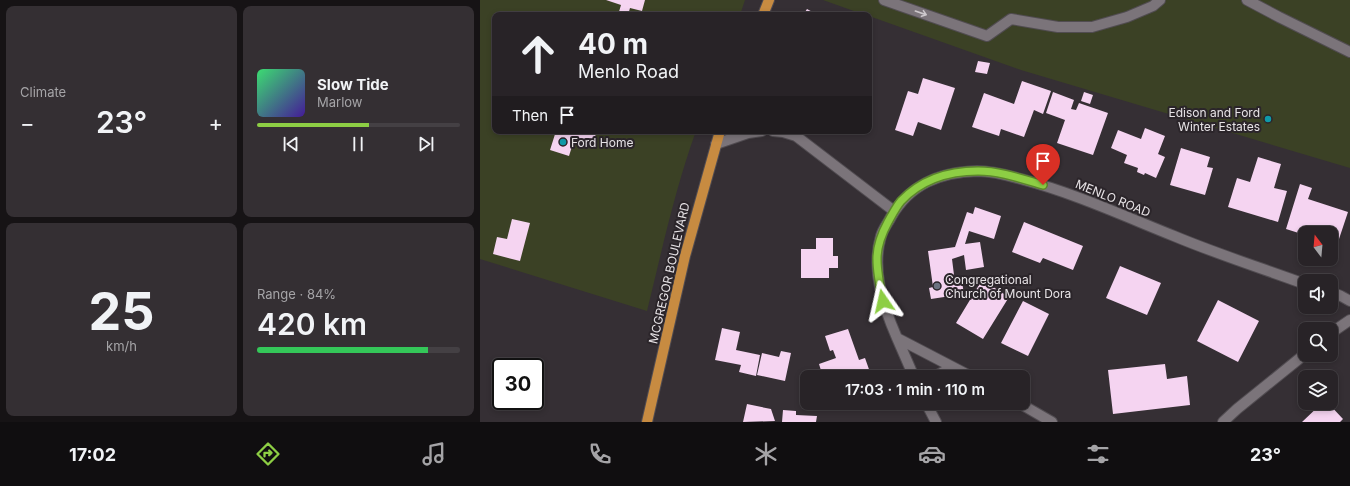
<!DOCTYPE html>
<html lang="en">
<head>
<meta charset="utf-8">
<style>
  :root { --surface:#282327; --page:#342f33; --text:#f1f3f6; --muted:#a5a4a7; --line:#444044; --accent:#8dce44 }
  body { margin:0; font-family:Inter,sans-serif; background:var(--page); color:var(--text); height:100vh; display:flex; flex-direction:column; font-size:15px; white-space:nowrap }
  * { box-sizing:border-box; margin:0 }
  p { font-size:13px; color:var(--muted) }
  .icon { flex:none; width:22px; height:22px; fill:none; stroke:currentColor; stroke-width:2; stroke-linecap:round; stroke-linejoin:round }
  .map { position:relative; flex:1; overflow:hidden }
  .side { display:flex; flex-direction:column; gap:6px; padding:6px; background:#161315; width:480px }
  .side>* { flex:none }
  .guide { position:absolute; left:12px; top:12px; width:380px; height:122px; border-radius:8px; box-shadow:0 2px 6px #0003,0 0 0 1px var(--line); background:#282327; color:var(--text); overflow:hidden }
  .needle { width:26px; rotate:344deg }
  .tools { position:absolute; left:818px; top:226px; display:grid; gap:8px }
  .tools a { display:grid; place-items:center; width:40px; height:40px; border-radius:8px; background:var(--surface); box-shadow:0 2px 6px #0003,0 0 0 1px var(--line); font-size:20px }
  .speed { position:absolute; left:12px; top:358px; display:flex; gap:8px; font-size:20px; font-weight:700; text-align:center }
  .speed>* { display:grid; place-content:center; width:52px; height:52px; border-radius:50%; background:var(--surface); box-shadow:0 2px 6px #0003,0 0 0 1px var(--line); line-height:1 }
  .speed .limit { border:2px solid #111; border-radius:6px; background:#fff; color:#111 }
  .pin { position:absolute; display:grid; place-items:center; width:34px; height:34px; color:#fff; margin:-41px -17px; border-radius:50% 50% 50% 0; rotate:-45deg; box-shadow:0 0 4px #0007 }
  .pin .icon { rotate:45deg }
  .me { position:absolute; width:44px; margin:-22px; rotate:349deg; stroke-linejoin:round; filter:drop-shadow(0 0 3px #0008) }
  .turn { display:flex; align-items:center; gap:14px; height:84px; padding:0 20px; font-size:18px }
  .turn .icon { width:52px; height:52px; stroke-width:2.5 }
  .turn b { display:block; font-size:28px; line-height:34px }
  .then { display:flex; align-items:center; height:38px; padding:0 20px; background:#0003; gap:8px; font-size:15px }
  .big { font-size:30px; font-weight:600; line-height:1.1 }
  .side .card { flex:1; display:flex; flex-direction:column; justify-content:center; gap:6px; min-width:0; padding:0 14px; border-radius:8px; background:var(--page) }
  .side .dial { align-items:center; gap:0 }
  .dial b { font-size:52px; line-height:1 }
  .song { display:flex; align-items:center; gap:12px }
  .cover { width:48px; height:48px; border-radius:6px; background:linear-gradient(135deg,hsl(140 70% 55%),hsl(260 70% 35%)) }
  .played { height:4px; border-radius:2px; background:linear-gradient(90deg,var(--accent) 55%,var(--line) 55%) }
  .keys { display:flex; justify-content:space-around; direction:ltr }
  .heat { display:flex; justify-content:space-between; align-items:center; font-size:22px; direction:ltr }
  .charge { height:6px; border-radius:3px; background:linear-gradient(90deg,#34c759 84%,var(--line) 0) }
  .side .tiles { flex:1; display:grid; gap:6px; grid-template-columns:repeat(2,1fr) }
  .trip { position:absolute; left:320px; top:370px; width:230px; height:40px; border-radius:8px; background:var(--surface); box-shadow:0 2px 6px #0003,0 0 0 1px var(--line); font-weight:600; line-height:40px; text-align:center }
  .tab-bar { display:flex; height:64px; justify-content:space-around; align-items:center; background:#100e10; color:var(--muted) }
  .tab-bar .icon { width:28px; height:28px }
  .tab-bar .current { color:var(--accent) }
  .tab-bar b { font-size:18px; color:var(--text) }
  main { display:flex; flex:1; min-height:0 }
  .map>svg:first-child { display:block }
  .green { fill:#3b4125 }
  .building { fill:#f5d4f1 }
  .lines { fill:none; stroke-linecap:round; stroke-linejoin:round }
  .minor-casing { stroke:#514c51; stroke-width:12 }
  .major-casing { stroke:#514c51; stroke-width:12 }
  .minor { stroke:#7b747a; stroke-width:10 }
  .major { stroke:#c78b41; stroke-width:10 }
  .oneway { stroke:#ccc7cb }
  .route-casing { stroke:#5c862c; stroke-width:10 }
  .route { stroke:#8dce44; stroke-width:7 }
  .culture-dot { fill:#0f9aa8; stroke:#2b252a; stroke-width:1.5 }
  .worship-dot { fill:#6b7280; stroke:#2b252a; stroke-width:1.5 }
  .labels { text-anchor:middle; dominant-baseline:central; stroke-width:4; stroke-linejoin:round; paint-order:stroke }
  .poi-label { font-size:12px; fill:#e7e3e6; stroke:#2b252a; text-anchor:start }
  .street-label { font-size:12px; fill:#e7e3e6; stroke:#2b252a }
</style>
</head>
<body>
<main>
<section class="side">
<div class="tiles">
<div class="card"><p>Climate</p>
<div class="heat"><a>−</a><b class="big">23°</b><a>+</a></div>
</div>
<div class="card">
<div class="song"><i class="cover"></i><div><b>Slow Tide</b><p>Marlow</p></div></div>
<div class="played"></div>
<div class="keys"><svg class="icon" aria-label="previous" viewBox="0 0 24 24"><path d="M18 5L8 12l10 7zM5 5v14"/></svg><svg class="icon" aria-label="pause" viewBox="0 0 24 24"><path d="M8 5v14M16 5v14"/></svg><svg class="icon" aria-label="next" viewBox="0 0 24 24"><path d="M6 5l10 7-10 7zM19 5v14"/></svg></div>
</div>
<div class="card dial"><b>25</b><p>km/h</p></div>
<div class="card"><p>Range · 84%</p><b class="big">420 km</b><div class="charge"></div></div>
</div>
</section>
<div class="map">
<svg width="870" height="422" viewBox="0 0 870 422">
  <rect width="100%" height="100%" fill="#352f34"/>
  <path class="green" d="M0,0H265L260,15H15V131H216C195,189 182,250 167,311L0,259Z
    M343,0H870V168L541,70L389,16V15H385Z"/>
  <path class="building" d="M126,0H165L162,11L150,8L148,15H138L141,5Z
    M327,9L338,15H323Z
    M498,61L510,63L507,74L495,72Z
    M443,78L475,88L461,130L438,122L433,136L415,130L428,91L438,94Z
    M542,81L571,91L563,114L554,110L544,137L521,129L519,136L492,127L504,93L534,104Z
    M573,92L594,100L591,109L596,110L599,103L628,113L613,155L577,143L585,120L566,113Z
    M604,92L613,95L610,104L601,101Z
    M665,128L685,136L678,154L685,157L676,178L665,173L664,175L657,172L658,168L644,163L647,155L631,148L638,130L661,139Z
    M76,131L80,132L117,131L112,145L94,140L89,156L70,150Z
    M701,148L730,157L727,167L733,168L725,195L690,185Z
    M778,157L801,164L794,188L807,191L798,222L748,207L757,178L770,182Z
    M820,184L832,188L828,199L868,212L857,245L851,243V233H825V235L806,229Z
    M495,207L521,216L514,239L489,231L485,244L500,242L504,267L486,270L484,255L472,259L475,283L482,282L484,294L451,299L449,288L453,287L448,251L475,247L487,212L493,214Z
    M32,219L50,223L40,261L13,254L17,237L27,239Z
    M544,222L603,246L593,270L563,258L560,263L532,252Z
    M336,238H353V256H358V268H349V278H321V249H336Z
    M640,266L681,283L667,315L626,298Z
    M502,280L529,297L503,339L476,323Z
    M738,300L779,321L758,362L717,341Z
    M543,301L569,314L548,356L521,343Z
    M242,328L260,332L256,350L280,355L276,376L259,372L261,365L235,360Z
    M368,329L379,360L385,358L391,375L385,377H357L356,373L343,377L339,364L356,358L353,350L350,351L345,336Z
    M301,351L311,353L305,381L277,375L282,353L299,357Z
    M685,364L687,379L707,376L710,405L633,414L628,370Z
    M842,403H848L863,419L860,422H822Z
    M267,404L291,409L295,421L263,422Z
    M303,410L316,411V415L337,416L336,422H302Z"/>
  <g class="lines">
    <defs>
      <path id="minor" d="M404,0L507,36L531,19L578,27H612L647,17L673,6L680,0
        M767,0L799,17L870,52
        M293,131L303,132L316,136L414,211
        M236,144L268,133L282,131
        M851,292L861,296L870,301
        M851,333L870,320
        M417,338L434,377
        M454,377L472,367
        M492,377L417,338C403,306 391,270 401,236C403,229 408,223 411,217C430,184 460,172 497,171C512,171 527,175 541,179C594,193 644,216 694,236C737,254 781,268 825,284
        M446,403L456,422
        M539,403L572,422
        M743,422L757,409L825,354"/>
      <path id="major" d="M283,15L289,0
        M167,422L205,256L240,131"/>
    </defs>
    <use href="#minor" class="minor-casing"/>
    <use href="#major" class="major-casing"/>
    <use href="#minor" class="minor"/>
    <use href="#major" class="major"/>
  </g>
  <defs><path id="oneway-shaft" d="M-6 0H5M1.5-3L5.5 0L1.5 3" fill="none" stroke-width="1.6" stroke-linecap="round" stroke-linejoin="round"/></defs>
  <use class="oneway" href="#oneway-shaft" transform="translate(441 13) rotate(19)"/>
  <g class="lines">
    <defs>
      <path id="route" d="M403,301C400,287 397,273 397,259C397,246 402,233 408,222C412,215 416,207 421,201C441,180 469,171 498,171C520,171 542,179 563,185"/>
    </defs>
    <use href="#route" class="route-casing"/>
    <use href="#route" class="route"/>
  </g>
  <g class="culture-dot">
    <circle cx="788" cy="119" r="4"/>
    <circle cx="83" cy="142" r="4"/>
  </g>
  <circle class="worship-dot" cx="457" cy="286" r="4"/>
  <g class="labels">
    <g class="poi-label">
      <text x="780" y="112" text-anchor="end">Edison and Ford<tspan x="780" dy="14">Winter Estates</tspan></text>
      <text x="91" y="142">Ford Home</text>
      <text x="465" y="279">Congregational<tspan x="465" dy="14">Church of Mount Dora</tspan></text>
    </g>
    <g class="street-label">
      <text transform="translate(633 198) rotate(22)">MENLO ROAD</text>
      <text transform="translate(189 273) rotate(-77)">MCGREGOR BOULEVARD</text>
    </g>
  </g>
</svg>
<div class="tools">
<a><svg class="needle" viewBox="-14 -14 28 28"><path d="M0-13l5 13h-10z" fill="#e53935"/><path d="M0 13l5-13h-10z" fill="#a5a4a7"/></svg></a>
<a><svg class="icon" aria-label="sound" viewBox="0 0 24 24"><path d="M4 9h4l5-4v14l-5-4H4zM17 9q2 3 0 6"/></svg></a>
<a><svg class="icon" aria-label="search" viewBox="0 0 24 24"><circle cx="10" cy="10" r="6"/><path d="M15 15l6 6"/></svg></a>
<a><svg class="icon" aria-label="layers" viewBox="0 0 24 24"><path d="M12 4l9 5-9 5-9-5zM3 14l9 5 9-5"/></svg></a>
</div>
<div class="speed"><div class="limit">30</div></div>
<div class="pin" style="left:563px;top:185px;background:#d93025"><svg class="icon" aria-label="arrive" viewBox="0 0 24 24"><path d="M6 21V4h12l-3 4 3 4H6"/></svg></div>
<svg class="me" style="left:403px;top:301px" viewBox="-20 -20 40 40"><path d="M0-17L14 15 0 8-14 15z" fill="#8dce44" stroke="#fff" stroke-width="4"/></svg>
<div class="trip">17:03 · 1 min · 110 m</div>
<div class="guide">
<div class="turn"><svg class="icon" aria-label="ahead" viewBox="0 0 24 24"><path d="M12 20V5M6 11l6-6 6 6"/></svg><div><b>40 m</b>Menlo Road</div></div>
<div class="then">Then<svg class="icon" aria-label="arrive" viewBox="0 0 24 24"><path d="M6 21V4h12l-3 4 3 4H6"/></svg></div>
</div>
</div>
</main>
<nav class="tab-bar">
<b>17:02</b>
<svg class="icon current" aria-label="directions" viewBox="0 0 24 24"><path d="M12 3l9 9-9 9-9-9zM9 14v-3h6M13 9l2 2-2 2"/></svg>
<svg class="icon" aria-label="music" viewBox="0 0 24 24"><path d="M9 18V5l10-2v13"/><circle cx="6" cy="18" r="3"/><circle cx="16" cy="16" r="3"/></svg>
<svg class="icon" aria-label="phone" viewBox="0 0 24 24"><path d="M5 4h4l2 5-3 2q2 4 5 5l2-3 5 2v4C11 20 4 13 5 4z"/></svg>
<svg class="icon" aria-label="climate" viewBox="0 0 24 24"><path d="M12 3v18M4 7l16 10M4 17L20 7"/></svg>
<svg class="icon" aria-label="car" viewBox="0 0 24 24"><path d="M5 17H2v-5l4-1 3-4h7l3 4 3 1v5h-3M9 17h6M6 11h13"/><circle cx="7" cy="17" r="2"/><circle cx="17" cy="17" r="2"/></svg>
<svg class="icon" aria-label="filters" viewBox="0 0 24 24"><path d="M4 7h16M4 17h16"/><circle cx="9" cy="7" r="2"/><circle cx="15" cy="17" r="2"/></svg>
<b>23°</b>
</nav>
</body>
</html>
